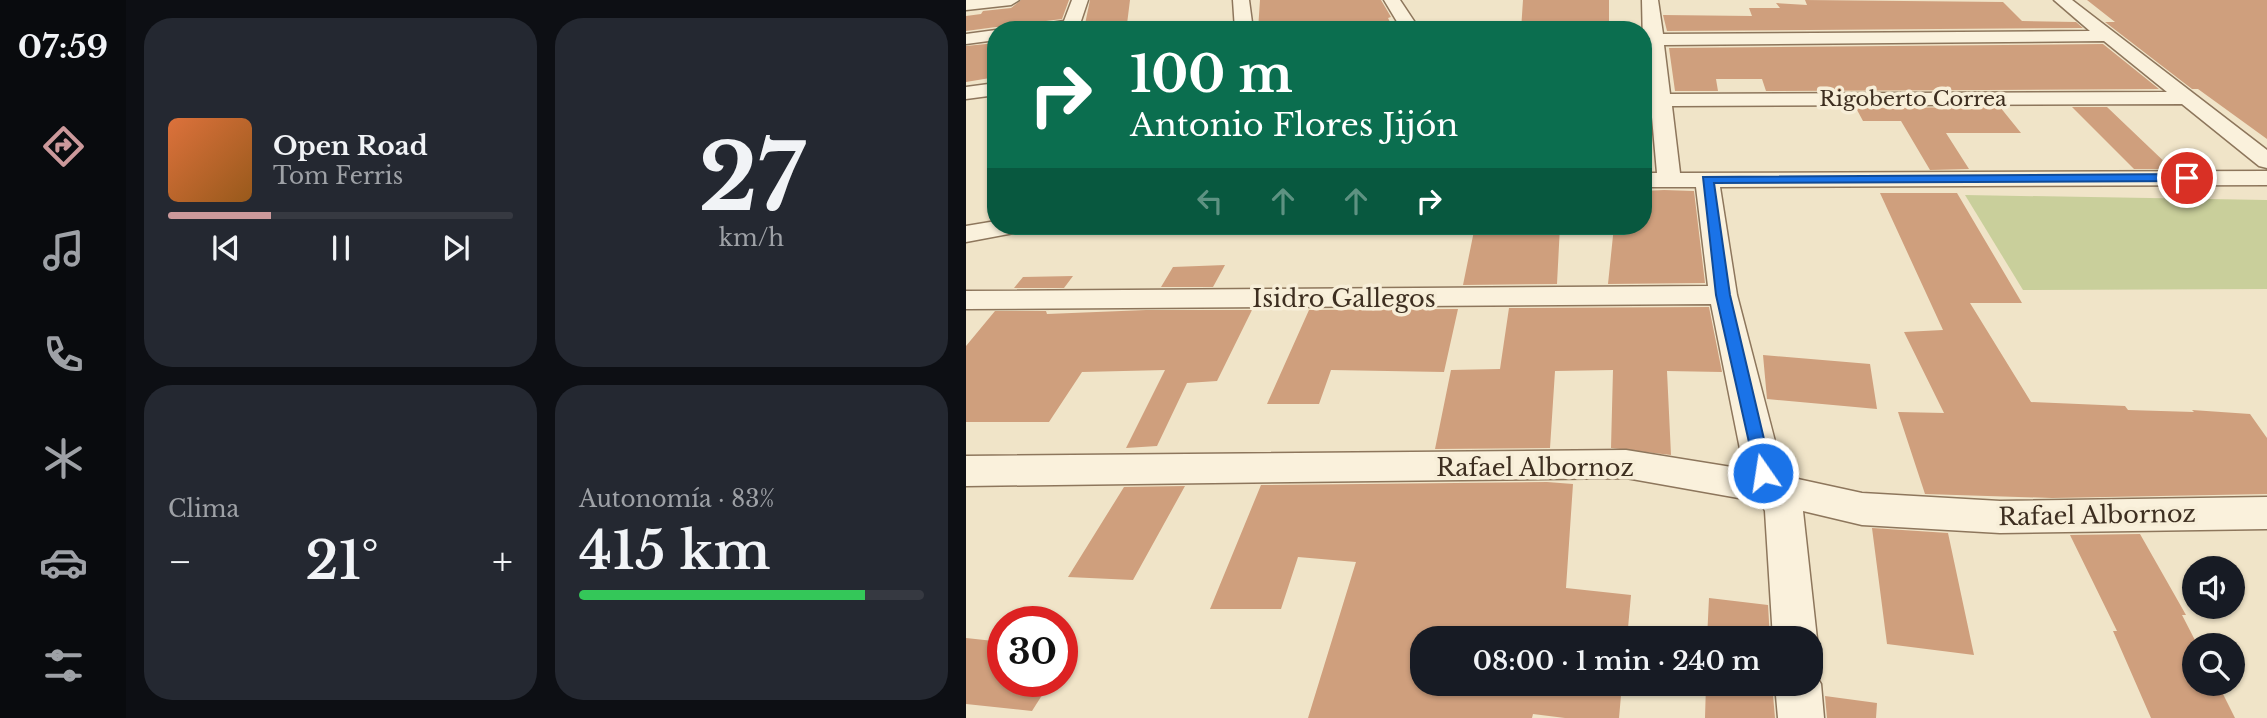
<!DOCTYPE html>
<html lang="es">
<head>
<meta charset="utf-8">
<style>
  :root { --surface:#171b24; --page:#242831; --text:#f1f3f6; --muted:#9ea1a6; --line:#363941; --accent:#cc999b }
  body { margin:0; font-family:"Libre Baskerville",serif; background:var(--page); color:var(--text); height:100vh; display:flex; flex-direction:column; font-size:26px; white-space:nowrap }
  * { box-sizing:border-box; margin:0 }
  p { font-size:23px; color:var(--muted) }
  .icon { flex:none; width:38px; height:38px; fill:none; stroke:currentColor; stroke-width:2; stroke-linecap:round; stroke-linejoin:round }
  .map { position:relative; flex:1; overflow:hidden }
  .sheet { display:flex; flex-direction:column; gap:18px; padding:18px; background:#0d0f14; width:840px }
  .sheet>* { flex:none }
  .hud { position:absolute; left:21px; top:21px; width:665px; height:214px; border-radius:28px; box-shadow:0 2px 5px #0004; background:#0b6e4f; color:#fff; overflow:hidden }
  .tools { position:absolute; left:1216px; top:556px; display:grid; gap:14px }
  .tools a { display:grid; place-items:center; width:63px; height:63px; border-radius:50%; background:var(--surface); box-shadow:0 2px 5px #0004; font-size:35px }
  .speed { position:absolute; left:21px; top:606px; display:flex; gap:14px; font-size:35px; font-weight:700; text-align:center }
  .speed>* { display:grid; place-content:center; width:91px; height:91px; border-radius:50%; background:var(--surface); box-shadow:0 2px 5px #0004; line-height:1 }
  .speed .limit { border:10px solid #d22; background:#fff; color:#111 }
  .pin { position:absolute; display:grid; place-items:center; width:60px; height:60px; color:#fff; margin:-30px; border:4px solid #fff; border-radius:50%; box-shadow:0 2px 7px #0007 }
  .me { position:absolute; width:77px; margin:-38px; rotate:347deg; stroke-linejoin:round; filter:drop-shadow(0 0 5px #0008) }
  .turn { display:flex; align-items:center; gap:24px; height:147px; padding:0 28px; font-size:32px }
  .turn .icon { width:91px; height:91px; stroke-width:2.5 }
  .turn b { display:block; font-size:49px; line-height:60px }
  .lanes { display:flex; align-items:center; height:66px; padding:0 28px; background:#0003; justify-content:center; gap:35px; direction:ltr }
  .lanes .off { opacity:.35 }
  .big { font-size:52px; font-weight:600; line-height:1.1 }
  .sheet .widget { flex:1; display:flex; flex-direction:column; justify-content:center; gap:10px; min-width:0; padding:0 24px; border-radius:28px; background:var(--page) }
  .sheet .dial { align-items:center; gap:0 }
  .dial b { font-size:91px; line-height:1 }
  .song { display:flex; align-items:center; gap:21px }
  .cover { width:84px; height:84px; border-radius:10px; background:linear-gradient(135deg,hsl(20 70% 55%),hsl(30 70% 35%)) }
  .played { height:7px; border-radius:4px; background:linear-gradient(90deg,var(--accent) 30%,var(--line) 30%) }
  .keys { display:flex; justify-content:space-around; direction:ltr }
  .heat { display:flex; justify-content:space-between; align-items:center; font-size:38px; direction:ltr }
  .charge { height:10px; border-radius:5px; background:linear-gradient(90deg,#34c759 83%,var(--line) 0) }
  .sheet .tiles { flex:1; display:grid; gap:18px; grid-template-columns:repeat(2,1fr) }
  .trip { position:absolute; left:444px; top:626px; width:413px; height:70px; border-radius:28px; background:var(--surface); box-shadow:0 2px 5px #0004; font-weight:600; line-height:70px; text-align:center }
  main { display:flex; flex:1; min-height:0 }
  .tab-bar { display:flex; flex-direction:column; width:126px; justify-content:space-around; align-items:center; background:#090b0e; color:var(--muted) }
  .tab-bar .icon { width:49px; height:49px }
  .tab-bar .selected { color:var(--accent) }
  .tab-bar b { font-size:32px; color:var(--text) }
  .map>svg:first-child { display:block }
  .green { fill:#c9cf9b }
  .building { fill:#cf9f7d }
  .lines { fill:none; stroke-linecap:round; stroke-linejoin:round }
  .street-casing { stroke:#8d765c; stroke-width:3 }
  .street { fill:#faf1dc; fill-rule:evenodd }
  .route { fill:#1a73e8; stroke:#114b97; stroke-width:2 }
  .labels { text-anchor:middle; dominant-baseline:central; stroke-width:7; stroke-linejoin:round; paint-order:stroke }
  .far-street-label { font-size:21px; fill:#3d2e20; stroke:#f7eed8 }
  .street-label { font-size:24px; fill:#3d2e20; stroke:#f7eed8 }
</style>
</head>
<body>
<main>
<nav class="tab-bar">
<b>07:59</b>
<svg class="icon selected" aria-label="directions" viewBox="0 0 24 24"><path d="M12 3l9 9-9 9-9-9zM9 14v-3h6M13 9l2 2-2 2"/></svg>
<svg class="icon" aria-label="music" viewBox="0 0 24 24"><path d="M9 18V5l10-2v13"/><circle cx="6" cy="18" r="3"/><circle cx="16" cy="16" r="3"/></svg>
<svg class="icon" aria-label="phone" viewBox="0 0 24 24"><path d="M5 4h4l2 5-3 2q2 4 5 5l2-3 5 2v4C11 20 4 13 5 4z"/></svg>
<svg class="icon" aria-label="climate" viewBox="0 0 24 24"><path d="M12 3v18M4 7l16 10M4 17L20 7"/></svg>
<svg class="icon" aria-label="car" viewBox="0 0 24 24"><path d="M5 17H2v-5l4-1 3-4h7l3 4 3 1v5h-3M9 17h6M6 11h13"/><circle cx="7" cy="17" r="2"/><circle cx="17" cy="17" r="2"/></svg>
<svg class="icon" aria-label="filters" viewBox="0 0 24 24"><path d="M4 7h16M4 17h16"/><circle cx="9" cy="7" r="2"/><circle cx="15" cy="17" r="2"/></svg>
</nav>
<section class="sheet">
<div class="tiles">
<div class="widget">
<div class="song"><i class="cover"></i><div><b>Open Road</b><p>Tom Ferris</p></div></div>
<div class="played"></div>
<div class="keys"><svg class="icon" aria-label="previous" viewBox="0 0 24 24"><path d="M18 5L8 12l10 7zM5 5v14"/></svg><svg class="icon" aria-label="pause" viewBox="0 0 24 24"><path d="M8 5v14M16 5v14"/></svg><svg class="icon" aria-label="next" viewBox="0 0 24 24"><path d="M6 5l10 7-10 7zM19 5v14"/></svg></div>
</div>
<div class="widget dial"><b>27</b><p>km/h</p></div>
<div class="widget"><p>Clima</p>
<div class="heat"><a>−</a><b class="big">21°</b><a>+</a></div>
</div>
<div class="widget"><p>Autonomía · 83%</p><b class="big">415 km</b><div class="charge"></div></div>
</div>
</section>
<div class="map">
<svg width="1301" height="718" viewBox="0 0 1301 718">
  <rect width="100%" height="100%" fill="#f0e4c8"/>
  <path class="green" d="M999,195L1301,200V289L1057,290Z"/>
  <path class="building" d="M55,0H103L96,19L64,23L59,29L53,30L30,27L0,31V16L15,14L17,11L45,8Z
    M124,0H164L161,24L118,29Z
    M294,0H415L425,17L422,18L428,30H393L390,21L318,30H292Z
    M557,0H643V30H555Z
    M839,0L1037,2L1056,21L1110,22L1117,28L701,31L697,15L786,16L783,8H814L810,3L841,5Z
    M1121,0H1301V139L1232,89H1226L1139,22H1149Z
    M30,43V77L0,82V46Z
    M1137,44L1193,89L800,91L796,79H750L752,91H709L703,48Z
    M1034,107L1055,133H980L1003,169L964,170L935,121H897L890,108Z
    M1106,107H1141L1206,169H1168Z
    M698,190L728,191L739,283L642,284L648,226H677V191Z
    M914,193H991L1056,303H1004L1065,402L1159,406L1162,410L1228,412L1226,410L1284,414L1301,438V494L1086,498L959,494L932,412L978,413L938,332L977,330Z
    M509,226H594L591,284L497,285Z
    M259,265L247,287H195L207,267Z
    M107,276L98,288H48L57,277Z
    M743,307L756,372L701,371L705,455L645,448L647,370L589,371L584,448L469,449L485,370L534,369L543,308Z
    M492,309L478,372L365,370L353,404H301L343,310Z
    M180,310H286L251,381L221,383L191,446L160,448L199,370L116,372L83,422H0V346L29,311H80L81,314Z
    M797,355L904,364L911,409L801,399Z
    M581,482L607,484L600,588L665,595L661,639H457V684H656L653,718H599L567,714L566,718H342L390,562L332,557L315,609H244L295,485Z
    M219,486L167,580L102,577L158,487Z
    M906,528L982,533L1008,655L921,644Z
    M1174,534L1220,615H1216L1232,646H1228V684H1252L1269,718H1185L1147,631H1151L1104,535Z
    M743,598L802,605L804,639H741Z
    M0,638L37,642V681H85L66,711L0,704Z
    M740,684H806L809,718H739Z
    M859,696L911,703L910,718H861Z"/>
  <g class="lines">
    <defs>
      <path id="street" d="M0,0H53L45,5L0,10Z
        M106,0H122L112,30H61L64,26L98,21Z
        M267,0H283L287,30H269Z
        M418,0H434L454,30H436Z
        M676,0H692L697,34L1124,31L1088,0H1106L1301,150V168L1293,166L1216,104L706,106L714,173L1301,171V185L754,187L771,295L818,476L896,493L1034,501L1301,497V529L1034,533L896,525L837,511L851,639L845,652V639H807L799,511L795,502L660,478L0,486V456L660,450L778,469L745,304L0,309V291L742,286L730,187H677V173H691L685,106H677V94H684L680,45H677ZM1138,41L1201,92L704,94L698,45Z
        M30,30V40L0,44V34Z
        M30,83V95L0,99V87Z
        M30,221V226H62L58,231L0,242V226Z
        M845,667L855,684L858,718H812L809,684H845Z"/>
    </defs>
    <use href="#street" class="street-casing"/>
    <use href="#street" class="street"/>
  </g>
  <path class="route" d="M1221,174L1225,175V181L748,183L764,295L806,473L804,478L797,480L791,478L750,295L737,177Z"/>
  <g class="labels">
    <g class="far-street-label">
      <text x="947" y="99">Rigoberto Correa</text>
    </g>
    <g class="street-label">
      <text x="378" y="298">Isidro Gallegos</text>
      <text x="569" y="467">Rafael Albornoz</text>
      <text transform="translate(1131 515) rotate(-1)">Rafael Albornoz</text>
    </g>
  </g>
</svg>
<div class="tools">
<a><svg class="icon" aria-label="sound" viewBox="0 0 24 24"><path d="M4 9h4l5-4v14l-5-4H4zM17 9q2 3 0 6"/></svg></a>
<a><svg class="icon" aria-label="search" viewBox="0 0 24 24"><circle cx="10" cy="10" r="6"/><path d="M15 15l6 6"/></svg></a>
</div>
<div class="speed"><div class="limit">30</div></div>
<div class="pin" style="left:1221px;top:178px;background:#d93025"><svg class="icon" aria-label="arrive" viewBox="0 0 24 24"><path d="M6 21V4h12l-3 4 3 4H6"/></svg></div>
<svg class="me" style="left:797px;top:473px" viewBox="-20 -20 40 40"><circle r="17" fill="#1a73e8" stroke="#fff" stroke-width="3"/><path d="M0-11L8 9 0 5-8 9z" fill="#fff"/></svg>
<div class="trip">08:00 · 1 min · 240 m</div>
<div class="hud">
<div class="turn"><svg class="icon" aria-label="right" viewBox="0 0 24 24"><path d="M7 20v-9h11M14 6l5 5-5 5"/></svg><div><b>100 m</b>Antonio Flores Jijón</div></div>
<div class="lanes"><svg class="icon off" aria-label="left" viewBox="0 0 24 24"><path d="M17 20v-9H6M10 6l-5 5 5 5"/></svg><svg class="icon off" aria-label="ahead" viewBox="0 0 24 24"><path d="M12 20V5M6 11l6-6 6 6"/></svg><svg class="icon off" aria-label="ahead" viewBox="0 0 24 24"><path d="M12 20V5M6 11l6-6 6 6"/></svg><svg class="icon" aria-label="right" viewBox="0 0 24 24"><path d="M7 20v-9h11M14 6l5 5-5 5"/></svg></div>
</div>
</div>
</main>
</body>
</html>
